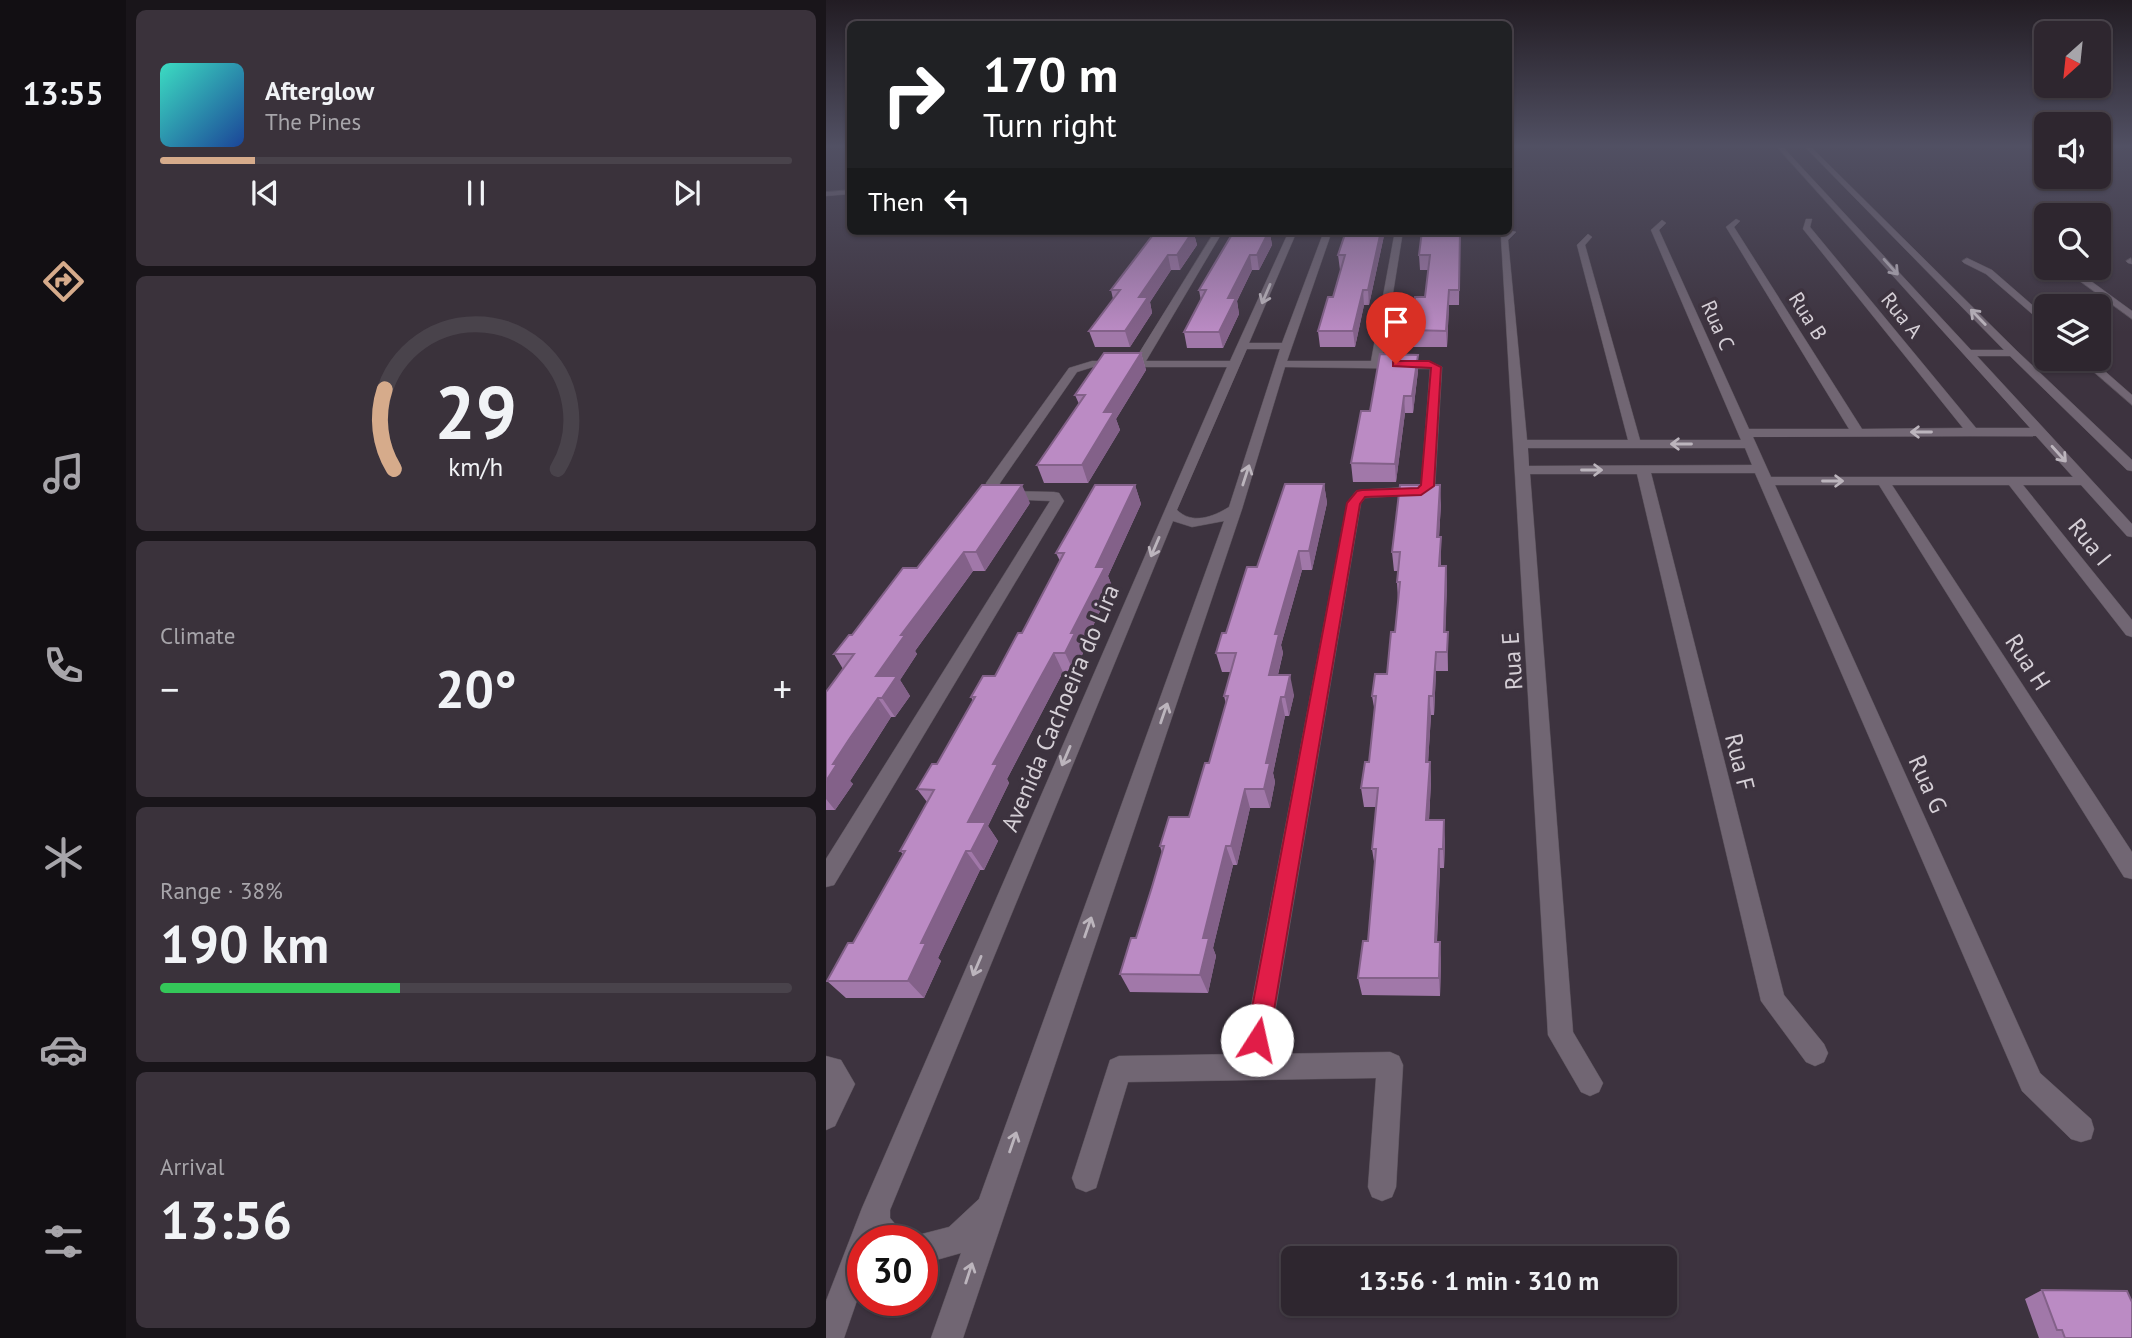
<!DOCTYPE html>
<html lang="en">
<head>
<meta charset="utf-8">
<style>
  :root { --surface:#2e262f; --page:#3a323b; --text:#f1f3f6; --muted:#a7a5aa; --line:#49434b; --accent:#d6ab8b }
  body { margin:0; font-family:"PT Sans",sans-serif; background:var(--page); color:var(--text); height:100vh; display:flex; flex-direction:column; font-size:26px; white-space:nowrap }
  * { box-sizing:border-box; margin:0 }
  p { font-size:23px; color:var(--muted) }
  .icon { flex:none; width:38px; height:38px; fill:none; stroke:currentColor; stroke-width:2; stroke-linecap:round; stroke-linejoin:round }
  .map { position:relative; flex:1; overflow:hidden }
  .details { display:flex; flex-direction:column; gap:10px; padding:10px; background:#19151a; width:700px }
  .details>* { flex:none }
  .banner { position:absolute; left:21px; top:21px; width:665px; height:214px; border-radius:10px; box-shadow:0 2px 5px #0004,0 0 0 2px var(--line); background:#202124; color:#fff; overflow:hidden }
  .needle { width:46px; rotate:207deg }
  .tools { position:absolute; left:1208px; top:21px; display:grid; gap:14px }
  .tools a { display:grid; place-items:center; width:77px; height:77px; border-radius:10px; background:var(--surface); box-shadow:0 2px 5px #0004,0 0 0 2px var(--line); font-size:35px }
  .speed { position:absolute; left:21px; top:1225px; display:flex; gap:14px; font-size:35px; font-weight:700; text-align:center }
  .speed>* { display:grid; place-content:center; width:91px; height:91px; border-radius:50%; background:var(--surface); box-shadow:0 2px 5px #0004,0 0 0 2px var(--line); line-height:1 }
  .speed .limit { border:10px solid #d22; background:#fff; color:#111 }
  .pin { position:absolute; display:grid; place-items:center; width:60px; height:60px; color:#fff; margin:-72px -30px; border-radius:50% 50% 50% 0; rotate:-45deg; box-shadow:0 0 7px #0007 }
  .pin .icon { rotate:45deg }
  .me { position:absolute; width:77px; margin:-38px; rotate:10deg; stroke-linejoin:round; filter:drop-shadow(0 0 5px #0008) }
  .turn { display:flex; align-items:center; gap:24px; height:147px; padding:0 21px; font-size:32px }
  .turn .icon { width:91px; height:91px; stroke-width:2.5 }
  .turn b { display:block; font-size:49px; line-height:60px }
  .then { display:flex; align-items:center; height:66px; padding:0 21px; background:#0003; gap:14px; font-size:26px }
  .big { font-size:52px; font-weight:700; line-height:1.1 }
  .details .widget { flex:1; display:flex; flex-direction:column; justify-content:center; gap:10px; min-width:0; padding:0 24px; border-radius:10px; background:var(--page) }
  .details .dial { align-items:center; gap:0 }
  .dial svg { height:182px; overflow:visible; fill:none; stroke:var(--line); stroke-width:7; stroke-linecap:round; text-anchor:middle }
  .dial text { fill:var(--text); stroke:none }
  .song { display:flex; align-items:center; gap:21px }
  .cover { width:84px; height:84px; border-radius:10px; background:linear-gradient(135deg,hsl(170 70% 55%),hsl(220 70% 35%)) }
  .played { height:7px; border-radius:4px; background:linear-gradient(90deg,var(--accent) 15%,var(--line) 15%) }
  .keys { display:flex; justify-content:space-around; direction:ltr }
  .heat { display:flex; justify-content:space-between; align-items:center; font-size:38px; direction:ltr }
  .charge { height:10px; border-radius:5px; background:linear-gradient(90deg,#34c759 38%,var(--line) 0) }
  .trip { position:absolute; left:455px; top:1246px; width:396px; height:70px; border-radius:10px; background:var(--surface); box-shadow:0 2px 5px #0004,0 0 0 2px var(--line); font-weight:700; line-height:70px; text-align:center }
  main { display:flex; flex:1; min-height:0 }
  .tabs { display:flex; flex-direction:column; width:126px; justify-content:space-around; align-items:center; background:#120f13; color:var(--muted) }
  .tabs .icon { width:49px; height:49px }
  .tabs .selected { color:var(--accent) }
  .tabs b { font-size:32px; color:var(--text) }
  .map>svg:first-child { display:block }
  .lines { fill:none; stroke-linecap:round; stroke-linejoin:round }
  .minor-casing { stroke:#59515a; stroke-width:1 }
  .minor { fill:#716673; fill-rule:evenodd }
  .wall { fill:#a178a9 }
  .shaded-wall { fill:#836189 }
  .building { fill:#bb8bc4; stroke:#836189; stroke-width:2 }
  .oneway { stroke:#bcb5bd }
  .route { fill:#e11d48; stroke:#92132f; stroke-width:2 }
  .labels { text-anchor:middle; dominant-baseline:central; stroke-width:7; stroke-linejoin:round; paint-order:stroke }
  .far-street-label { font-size:21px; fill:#d5cfd6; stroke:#3d333f }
  .street-label { font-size:24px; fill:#d5cfd6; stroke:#3d333f }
</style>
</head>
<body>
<main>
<nav class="tabs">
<b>13:55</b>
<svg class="icon selected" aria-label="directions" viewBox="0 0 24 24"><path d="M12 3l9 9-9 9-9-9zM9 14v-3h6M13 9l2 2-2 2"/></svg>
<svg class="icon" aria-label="music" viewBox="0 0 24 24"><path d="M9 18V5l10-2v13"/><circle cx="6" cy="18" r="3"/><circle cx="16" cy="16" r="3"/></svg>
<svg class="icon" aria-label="phone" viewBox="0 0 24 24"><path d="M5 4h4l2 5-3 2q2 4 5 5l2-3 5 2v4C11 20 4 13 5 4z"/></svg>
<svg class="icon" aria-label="climate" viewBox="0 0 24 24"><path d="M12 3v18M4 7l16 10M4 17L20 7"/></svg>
<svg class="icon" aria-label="car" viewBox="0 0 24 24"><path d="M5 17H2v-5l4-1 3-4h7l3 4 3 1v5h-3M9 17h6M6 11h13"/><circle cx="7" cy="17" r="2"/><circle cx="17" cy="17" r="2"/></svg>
<svg class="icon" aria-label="filters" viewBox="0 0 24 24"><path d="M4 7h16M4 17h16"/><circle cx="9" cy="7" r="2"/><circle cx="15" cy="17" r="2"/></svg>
</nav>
<section class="details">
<div class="widget">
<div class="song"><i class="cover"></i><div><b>Afterglow</b><p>The Pines</p></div></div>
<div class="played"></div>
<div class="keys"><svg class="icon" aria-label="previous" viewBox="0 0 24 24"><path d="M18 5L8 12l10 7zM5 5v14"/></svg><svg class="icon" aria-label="pause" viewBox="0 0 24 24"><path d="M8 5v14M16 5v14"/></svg><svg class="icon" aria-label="next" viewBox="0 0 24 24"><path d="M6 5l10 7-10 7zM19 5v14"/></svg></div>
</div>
<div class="widget dial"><svg viewBox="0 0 100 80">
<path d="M14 69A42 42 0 1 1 86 69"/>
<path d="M14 69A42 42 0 0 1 10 34" stroke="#d6ab8b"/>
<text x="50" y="56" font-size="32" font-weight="700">29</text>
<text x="50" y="72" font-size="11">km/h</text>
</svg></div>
<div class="widget"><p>Climate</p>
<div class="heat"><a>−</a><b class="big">20°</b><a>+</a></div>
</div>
<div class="widget"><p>Range · 38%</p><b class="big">190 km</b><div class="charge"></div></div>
<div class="widget"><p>Arrival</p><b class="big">13:56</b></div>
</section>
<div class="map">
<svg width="1306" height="1338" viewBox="0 0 1306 1338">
  <rect width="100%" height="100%" fill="#3d333f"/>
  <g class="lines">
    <defs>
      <path id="minor" d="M949,145H955L1145,350H1178L977,145H983L1191,351L1306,460V471L1301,470L1184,356H1151L1306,524V537L1301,536L1255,485H1197L1306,620V637L1300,635L1183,485H1066L1306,852V879L1298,877L1053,485H949L1214,1073L1265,1119L1268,1129L1265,1139L1255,1142L1245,1139L1196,1091L929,473H825L958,995L998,1044L1002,1053L998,1062L989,1066L980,1062L935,1001L811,474H704L747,1032L777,1083L773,1092L764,1096L755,1092L722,1035L675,237L683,230L690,232L682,240L701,440H802L751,245L762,234L766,237L759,245L814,440H915L825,230L836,220L840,223L833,230L923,429H1023L900,227L910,219L914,221L908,227L1036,429L1137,428L977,229L980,219H986L984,227L1150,428H1204ZM1210,436L1247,477H945L927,437ZM702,448H919L926,465L703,466Z
        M24,190V194L0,196V192Z
        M389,231H397L320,361H404L463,231H471L423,343H456L498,231H506L461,361H545L569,231H577L556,361H603L616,367L609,486L604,493L599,494L539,498L535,503L442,1054L564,1052L573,1056L577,1065L570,1187L566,1197L556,1201L546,1197L542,1187L550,1078L302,1082L270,1188L260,1192L250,1188L246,1178L284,1060L293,1056L416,1054L521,503L530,491L535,490L595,486L604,369L459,367L416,509L137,1338H105L135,1253L96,1264V1241H85L96,1234L123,1227L153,1199L398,521L366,527L347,521L64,1210V1218L75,1231L80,1241H37V1283L18,1338H0V1301L36,1208L401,367H267L251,372L174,483L173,488L182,491L228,492L233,493L238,501L8,885L0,887V859L224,501L180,499L161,493L160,483L243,368L266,361H308ZM421,349H454L403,507C387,517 366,525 351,510Z
        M1141,258L1166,270L1220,317V326L1160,274L1138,263L1136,261Z
        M1305,258L1306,264L1302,263L1300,261Z
        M1236,268H1247L1306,311V319Z
        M1253,359H1265L1306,395V405Z
        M0,1056L15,1060L29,1084L9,1126L0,1130Z"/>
    </defs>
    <use href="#minor" class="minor-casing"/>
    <use href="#minor" class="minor"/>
  </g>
  <path class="wall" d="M330,231H370L368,234L371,245L354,270H345L324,302L326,313L304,347H269L263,331L287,299L285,290Z
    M559,231L543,305H538L529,347H494L492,331L507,297L515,270H514L512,255Z
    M634,231L633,305H623L621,347H586L585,330L599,297L602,270H594L593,255Z
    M444,234L446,245L433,270H426L411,301L413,314L397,348H361L358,332L375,301L373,290Z
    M315,353L320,370L290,419L294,430L262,483H218L211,465L253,404L249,395Z
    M592,371L587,413H579L570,482H527L525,463L544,411Z
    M498,484L501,503L486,570H476L455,645L457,653L452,675L468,695L463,716H459L447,773L449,782L444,808H424L411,865H407L387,948L390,956L382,993L304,992L294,974L310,938L336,853L334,846L363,817L383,763L400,704L398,696L405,672H396L390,653L431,567Z
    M309,485L315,504L282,576L286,586L256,649L257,653L248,672H237L181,779L183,783L162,826L172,841L158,870H154L112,958L115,961L98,998H20L1,981L27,943L77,854L74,851L101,802L91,789L111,764L147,701L145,697L169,676L196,633L234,561L230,553Z
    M204,503L159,571H147L89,651L91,654L74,680L84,696L69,717H65L39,758L24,781L27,784L9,810H0V692L17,669L8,654L91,568Z
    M615,503L613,537L615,555V566H620L621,585L619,632H622V671H610L608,715H605L602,762H604L605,781L603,820L619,839L618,868H614L611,942L615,959L614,996L536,995L532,978L542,941L549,868L546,849L550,807H538L535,788L543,762L549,713L546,696L561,674L569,632L572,601L571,582L572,571H568L566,552Z
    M1216,1290L1306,1338H1213L1199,1299Z"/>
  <path class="shaded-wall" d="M358,231H370L368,234L371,245L354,270L351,255Z
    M436,231H445L444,234L446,245L433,270L431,255Z
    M555,231H559L543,305L542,290Z
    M342,255L345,270L324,302L326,313L304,347L299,331L313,297Z
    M424,255L426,270L411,301L413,314L397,348L393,332L402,298Z
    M537,290L538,305L529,347L527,331Z
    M623,290V305L621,347L620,331Z
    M315,353L320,370L290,419L294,430L262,483L256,465L278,412Z
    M592,355V371L587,413L586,396Z
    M578,396L579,413L570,482L569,464Z
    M498,484L501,503L486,570L483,551Z
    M196,485L204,503L159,571L150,552Z
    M309,485L315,504L282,576L286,586L256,649L257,653L248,672L239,653L245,633L270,567Z
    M614,485L615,503L612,555L611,537Z
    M615,537V555L614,585L613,566Z
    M473,551L476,570L455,645L457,653L447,694L443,675L449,634Z
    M138,552L147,571L89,651L91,654L74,680L84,696L69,717L56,698L50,676L75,635Z
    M620,566L621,585L619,651L618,632Z
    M622,632V671L621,652Z
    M610,652V671L608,715L607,696Z
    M228,653L237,672L181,779L183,783L162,826L172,841L158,870L145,851L142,822L167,764Z
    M464,675L468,695L463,716L459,697Z
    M603,696L605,715L601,781L600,762Z
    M455,697L459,716L447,773L449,782L444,808L438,789L440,763Z
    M52,698L65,717L24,781L27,784L9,810L0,799V781L7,764Z
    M604,762L605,781L602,839L600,820Z
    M419,789L424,808L411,865L405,846Z
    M618,820L619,839L618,868L617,849Z
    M400,846L407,865L387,948L390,956L382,993L374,975L377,938Z
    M613,849L614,868L610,959L609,942Z
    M140,851L154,870L112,958L115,961L98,998L82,981L95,943Z
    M614,942L615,959L614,996L613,978Z"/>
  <path class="building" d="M330,231H367L351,255H342L313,297H322L299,331H263L294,290H285Z
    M408,231H443L431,255H424L402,298H410L393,332H358L380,290H373Z
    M520,231H555L542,290H537L527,331H492L502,297H507L519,255H512Z
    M596,231H634L633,290H623L620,331L585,330L589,297H599L604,255H593Z
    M278,353H315L278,412H288L256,465H211L259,395H249Z
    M554,354L592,355L586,396H578L569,464L525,463L535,411H544Z
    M459,484H498L483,551H473L449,634H453L443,675H464L459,697H455L440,763H444L438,789H419L405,846H400L377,938H383L374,975L294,974L305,938H310L326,887L338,846H334L343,817H363L379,763H383L402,696H398L410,653H390L396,633H400L421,567H431Z
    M156,485H196L150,552H138L75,635H79L50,676H71L56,698H52L24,738L7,764H11L0,781V692L28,654H8L23,635H26L77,568H91Z
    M269,485H309L270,567H279L245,633H249L239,653H228L167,764H172L142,822H160L145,851H140L95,943H100L82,981H1L22,943H27L79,851H74L108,790L91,789L106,764H111L149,697H145L157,676H169L192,633H196L238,553H230Z
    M574,485H614L611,537H615L613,566H620L618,632H622L621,652H610L607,696H603L600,762H604L600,820H618L617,849H613L609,942H614L613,978H532L537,941H542L550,849H546L552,788H535L539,762H543L550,696H546L549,674H561L565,632H569L574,582H571L574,552H566Z
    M1216,1290L1301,1291L1306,1302V1338H1239L1236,1330H1231Z"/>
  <defs><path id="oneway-shaft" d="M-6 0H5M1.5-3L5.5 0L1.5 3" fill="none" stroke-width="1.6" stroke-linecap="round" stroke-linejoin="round" transform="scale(1.75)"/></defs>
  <g class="oneway">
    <use href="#oneway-shaft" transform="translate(1065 267) rotate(48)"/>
    <use href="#oneway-shaft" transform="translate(440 294) rotate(113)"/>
    <use href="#oneway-shaft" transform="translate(1152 317) rotate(-134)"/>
    <use href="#oneway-shaft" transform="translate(1095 432) rotate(180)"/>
    <use href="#oneway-shaft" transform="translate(855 444) rotate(180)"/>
    <use href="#oneway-shaft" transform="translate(1233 454) rotate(48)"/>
    <use href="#oneway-shaft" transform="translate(766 470)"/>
    <use href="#oneway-shaft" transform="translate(420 475) rotate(-72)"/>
    <use href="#oneway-shaft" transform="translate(1007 481)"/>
    <use href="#oneway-shaft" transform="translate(329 547) rotate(113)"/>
    <use href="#oneway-shaft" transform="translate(338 713) rotate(-71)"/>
    <use href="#oneway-shaft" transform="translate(240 756) rotate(113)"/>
    <use href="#oneway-shaft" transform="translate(262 927) rotate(-71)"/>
    <use href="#oneway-shaft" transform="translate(151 966) rotate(113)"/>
    <use href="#oneway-shaft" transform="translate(187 1142) rotate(-71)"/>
    <use href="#oneway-shaft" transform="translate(143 1273) rotate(-72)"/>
  </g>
  <linearGradient id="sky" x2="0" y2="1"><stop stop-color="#221c23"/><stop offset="0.44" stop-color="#515063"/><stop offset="1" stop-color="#515063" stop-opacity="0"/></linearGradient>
  <rect width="1306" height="332" fill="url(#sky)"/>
  <path class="route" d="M570,361H603L615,367L608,486L595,495L539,497L534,504L443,1040L439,1048L431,1051L423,1048L420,1040L521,503L531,491L536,490L592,488L595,485L605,368L567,366V362Z"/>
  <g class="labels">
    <g class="far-street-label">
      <text transform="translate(1076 315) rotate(51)">Rua A</text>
      <text transform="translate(982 316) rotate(58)">Rua B</text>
      <text transform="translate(892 325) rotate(66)">Rua C</text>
    </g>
    <g class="street-label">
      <text transform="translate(1264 542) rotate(51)">Rua I</text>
      <text transform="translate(686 661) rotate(-94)">Rua E</text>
      <text transform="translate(1202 662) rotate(57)">Rua H</text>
      <text transform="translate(234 708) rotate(-67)">Avenida Cachoeira do Lira</text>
      <text transform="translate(914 762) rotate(76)">Rua F</text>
      <text transform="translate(1102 784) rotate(66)">Rua G</text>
    </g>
  </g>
</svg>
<div class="tools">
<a><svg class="needle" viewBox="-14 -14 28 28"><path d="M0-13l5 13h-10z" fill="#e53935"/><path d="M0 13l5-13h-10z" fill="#a7a5aa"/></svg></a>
<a><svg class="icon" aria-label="sound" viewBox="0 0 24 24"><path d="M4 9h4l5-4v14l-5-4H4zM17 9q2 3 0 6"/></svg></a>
<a><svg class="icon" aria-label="search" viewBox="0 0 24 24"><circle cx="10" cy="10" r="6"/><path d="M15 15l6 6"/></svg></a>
<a><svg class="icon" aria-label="layers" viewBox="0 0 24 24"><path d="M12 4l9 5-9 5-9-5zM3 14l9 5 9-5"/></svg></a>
</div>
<div class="speed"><div class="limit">30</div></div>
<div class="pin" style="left:570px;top:364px;background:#d93025"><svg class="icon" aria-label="arrive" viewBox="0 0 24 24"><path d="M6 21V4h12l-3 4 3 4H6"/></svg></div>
<svg class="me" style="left:431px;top:1040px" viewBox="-20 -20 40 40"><circle r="19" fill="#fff"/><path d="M0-13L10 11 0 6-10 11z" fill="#e11d48"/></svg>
<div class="trip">13:56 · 1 min · 310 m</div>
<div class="banner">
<div class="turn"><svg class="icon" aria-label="right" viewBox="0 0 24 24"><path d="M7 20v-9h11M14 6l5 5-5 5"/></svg><div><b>170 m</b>Turn right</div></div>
<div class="then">Then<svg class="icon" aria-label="left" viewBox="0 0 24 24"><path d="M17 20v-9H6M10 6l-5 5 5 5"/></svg></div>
</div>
</div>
</main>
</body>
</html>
